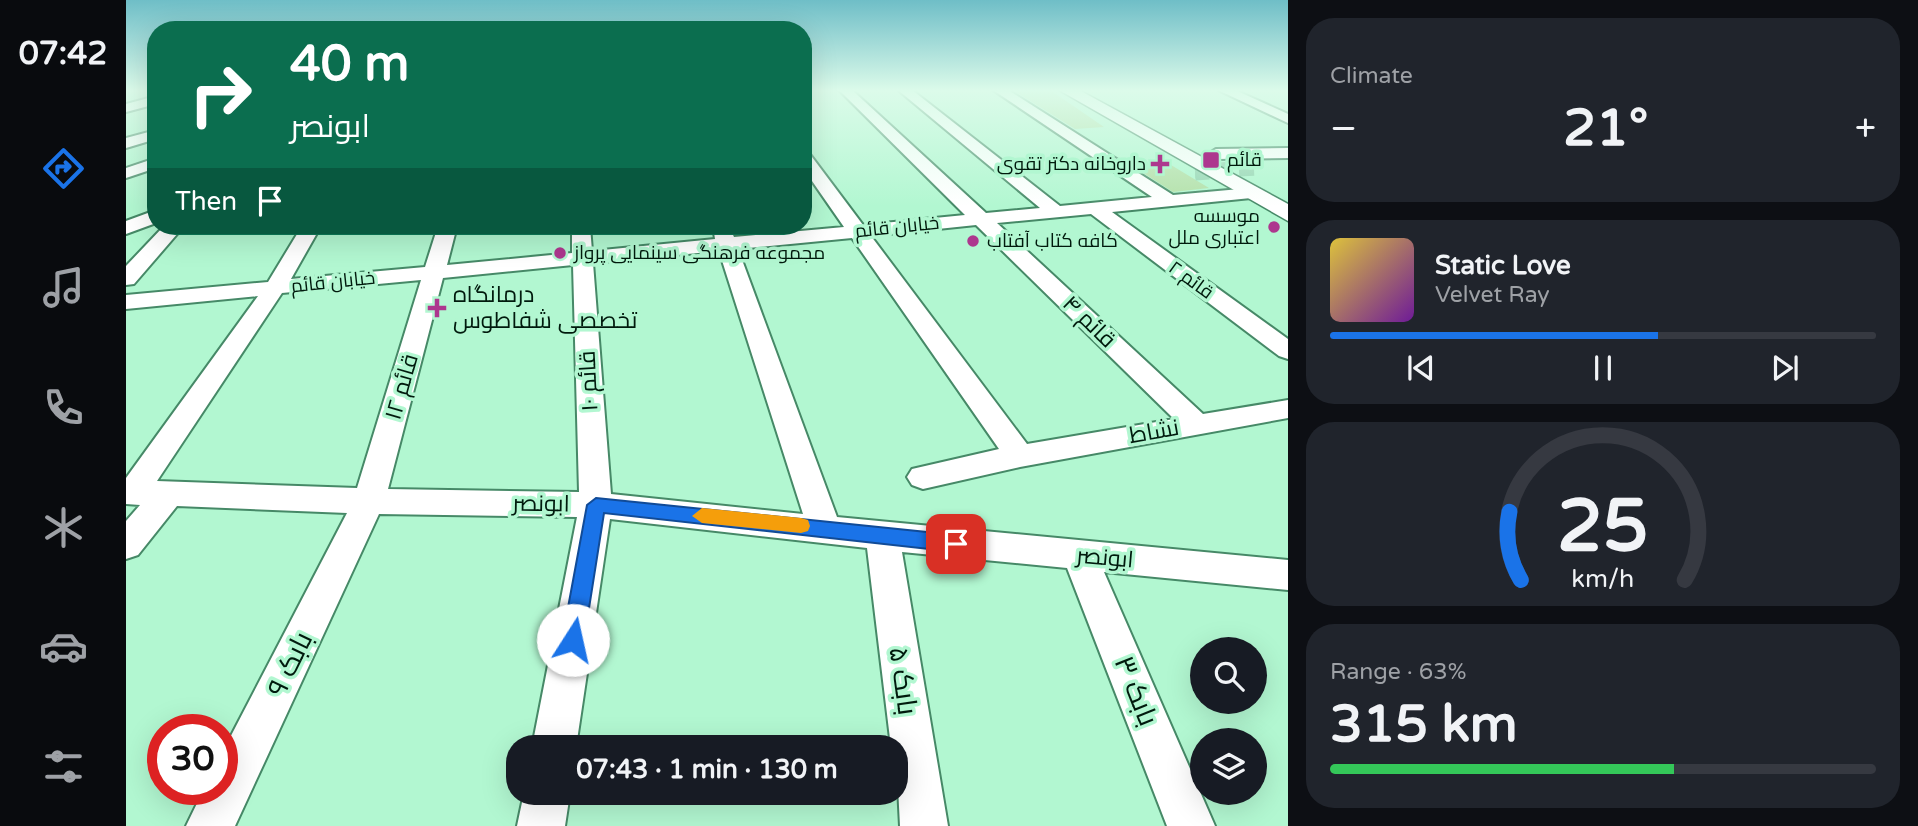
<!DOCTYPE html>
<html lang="en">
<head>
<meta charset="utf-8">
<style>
  :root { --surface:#171b24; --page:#20242c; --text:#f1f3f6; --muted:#9ea1a6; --line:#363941; --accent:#1a73e8 }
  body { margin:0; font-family:"Varela Round",Cairo,sans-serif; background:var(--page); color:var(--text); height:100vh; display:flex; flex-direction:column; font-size:26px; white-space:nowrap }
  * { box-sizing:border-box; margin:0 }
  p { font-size:23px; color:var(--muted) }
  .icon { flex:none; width:38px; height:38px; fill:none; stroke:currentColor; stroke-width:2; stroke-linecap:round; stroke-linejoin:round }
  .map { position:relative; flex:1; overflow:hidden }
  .details { display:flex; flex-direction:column; gap:18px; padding:18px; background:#0d0f14; width:630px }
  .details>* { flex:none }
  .top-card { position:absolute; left:21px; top:21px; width:665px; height:214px; border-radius:28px; box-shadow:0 7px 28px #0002; background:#0b6e4f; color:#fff; overflow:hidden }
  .buttons { position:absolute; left:1064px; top:637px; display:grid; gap:14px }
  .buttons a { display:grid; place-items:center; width:77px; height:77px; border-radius:50%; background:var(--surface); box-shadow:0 7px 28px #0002; font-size:35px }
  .speed { position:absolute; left:21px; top:714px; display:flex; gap:14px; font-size:35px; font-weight:700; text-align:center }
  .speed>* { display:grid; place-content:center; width:91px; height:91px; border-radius:50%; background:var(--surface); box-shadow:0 7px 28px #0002; line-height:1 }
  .speed .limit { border:10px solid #d22; background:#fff; color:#111 }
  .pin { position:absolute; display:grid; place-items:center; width:60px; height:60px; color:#fff; margin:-30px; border-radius:14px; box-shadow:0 4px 10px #0006 }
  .me { position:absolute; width:77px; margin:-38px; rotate:10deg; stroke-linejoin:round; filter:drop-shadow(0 0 5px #0008) }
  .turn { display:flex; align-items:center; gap:24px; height:147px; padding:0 28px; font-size:32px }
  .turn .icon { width:91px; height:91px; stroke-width:2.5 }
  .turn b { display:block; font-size:49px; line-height:60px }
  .then { display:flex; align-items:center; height:66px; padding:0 28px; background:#0003; gap:14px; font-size:26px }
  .big { font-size:52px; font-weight:700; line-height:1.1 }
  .details .widget { flex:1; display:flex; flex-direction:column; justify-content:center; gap:10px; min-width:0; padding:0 24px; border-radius:28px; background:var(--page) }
  .details .dial { align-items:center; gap:0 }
  .dial svg { height:182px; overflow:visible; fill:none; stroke:var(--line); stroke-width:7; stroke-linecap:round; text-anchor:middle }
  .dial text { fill:var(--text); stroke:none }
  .song { display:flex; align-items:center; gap:21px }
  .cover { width:84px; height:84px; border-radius:10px; background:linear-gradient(135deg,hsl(50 70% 55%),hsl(280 70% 35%)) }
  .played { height:7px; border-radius:4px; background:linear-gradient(90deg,var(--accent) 60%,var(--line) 60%) }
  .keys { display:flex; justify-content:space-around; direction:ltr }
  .heat { display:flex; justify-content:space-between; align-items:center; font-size:38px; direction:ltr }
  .charge { height:10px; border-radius:5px; background:linear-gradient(90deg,#34c759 63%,var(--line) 0) }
  .trip { position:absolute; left:380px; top:735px; width:402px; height:70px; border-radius:28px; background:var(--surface); box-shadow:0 7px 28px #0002; font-weight:700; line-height:70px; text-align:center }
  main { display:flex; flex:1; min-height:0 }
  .menu { display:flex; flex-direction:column; width:126px; justify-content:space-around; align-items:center; background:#090b0e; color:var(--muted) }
  .menu .icon { width:49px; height:49px }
  .menu .selected { color:var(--accent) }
  .menu b { font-size:32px; color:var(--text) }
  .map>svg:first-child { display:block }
  .building { fill:#b4e0a9 }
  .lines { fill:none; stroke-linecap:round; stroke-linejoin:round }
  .minor-tunnel-far1 { stroke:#97d6b4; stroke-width:15; stroke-dasharray:15 7; stroke-linecap:butt }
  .minor-tunnel { stroke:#97d6b4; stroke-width:19; stroke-dasharray:19 10; stroke-linecap:butt }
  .minor-casing { stroke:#468967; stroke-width:4 }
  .major-casing { stroke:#468967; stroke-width:3 }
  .minor { fill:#fff; fill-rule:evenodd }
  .major { fill:#fff; fill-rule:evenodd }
  .route { fill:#1a73e8; stroke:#114b97; stroke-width:2 }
  .slow { fill:#f59e0b }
  .poi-dot { fill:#ad378e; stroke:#b2f7d1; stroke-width:2.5 }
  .labels { text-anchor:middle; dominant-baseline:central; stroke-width:7; stroke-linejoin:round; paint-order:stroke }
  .far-poi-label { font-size:19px; fill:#001a0d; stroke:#b2f7d1; text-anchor:start }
  .far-street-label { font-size:19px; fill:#001a0d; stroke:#b2f7d1 }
  .poi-label { font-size:23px; fill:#001a0d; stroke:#b2f7d1; text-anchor:start }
  .street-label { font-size:23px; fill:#001a0d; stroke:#b2f7d1 }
  .near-street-label { font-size:28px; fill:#001a0d; stroke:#b2f7d1 }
</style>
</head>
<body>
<main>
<nav class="menu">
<b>07:42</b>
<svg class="icon selected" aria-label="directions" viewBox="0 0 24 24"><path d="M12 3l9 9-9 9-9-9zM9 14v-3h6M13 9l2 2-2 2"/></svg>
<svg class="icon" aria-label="music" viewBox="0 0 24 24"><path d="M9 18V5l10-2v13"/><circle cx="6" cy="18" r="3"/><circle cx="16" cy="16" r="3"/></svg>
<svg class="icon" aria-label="phone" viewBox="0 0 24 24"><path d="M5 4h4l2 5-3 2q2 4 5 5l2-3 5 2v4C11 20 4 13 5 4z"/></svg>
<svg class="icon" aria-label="climate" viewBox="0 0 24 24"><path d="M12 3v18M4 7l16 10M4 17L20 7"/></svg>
<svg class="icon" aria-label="car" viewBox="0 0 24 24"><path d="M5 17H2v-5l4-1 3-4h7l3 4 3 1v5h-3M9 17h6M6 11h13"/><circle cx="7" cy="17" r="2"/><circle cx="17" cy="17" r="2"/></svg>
<svg class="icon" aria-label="filters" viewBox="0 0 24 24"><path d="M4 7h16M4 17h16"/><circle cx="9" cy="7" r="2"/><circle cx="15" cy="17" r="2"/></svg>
</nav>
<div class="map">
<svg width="1162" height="826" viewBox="0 0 1162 826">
  <rect width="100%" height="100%" fill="#b2f7d1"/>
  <path class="building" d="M887,90H924L978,127L949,129Z
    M1045,165L1083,188L1047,192L1011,169Z"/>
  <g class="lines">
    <path class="minor-tunnel-far1" d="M1069,171L1133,168"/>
    <path class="minor-tunnel" d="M1069,171L1083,170"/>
    <defs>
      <path id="minor" d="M713,90H726L860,213L914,208L772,90H786L934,206L1026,197L867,90H882L1047,195L1125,188L1134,193L1125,198L986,212L1162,339V359L1153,356L965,214L871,223L1077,414L1162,400V418L894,467L797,489L786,485L781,477L786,469L873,449L726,238L612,249L711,517L1162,560V590L978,572L1089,826H1041L941,568L776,552L822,826H774L770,747H765L741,548L484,519L450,747H406L451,517L253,514L109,826H60L78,789H96V753L221,513L51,506L12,555L0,559V521L14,505L0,504V478L132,296L0,309V295L142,282L176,226H195L165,279L299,267L312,226H331L321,265L446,253V226H464L466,251L589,239L587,226H603L608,237L718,227L677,168V151L683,153L737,225L839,215ZM850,225L1048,419L901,444L745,236ZM593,251L677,514L485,494L467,263ZM447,265L453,492L262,489L317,278ZM295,280L231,488L31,481L156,293Z
        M1092,90H1109L1162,114V123Z
        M30,96V104L0,112V104Z
        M30,130V139L0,148V138Z
        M1162,148V158L1090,159L1082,154L1090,149Z
        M30,158V168L0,178V168Z
        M30,210V223L0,234V221Z
        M38,226H58L8,284L0,285V266Z
        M398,793H444L439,826H391Z"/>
      <path id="major" d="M933,90H953L1162,204V221Z"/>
    </defs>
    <use href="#minor" class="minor-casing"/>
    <use href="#major" class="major-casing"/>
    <use href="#minor" class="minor"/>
    <use href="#major" class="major"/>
  </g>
  <linearGradient id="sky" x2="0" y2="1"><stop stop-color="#6fbec7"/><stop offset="0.44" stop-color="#dcfbea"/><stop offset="1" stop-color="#dcfbea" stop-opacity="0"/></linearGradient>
  <rect width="1162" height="206" fill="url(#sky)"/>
  <path class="route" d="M470,498L830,535L837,538L840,544L837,549L830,552L478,513L458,640L455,647L447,650L439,647L436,640L461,505Z"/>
  <path class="slow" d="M576,508L675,518L682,520L684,526L682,531L675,533L576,523L566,516Z"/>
  <g class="poi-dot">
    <rect x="1076" y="151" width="18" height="18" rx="3.5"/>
    <path d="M1030.5 153.5h7v7h7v7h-7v7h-7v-7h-7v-7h7z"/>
    <circle cx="1148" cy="227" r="7"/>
    <circle cx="847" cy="241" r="7"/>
    <circle cx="434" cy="253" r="7"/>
    <path d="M307.5 297.5h7v7h7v7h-7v7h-7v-7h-7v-7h7z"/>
  </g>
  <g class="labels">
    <g class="far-poi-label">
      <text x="1101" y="160">قائم</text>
      <text x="1020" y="164" text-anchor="end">داروخانه دکتر تقوی</text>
      <text x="1134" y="216" text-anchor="end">موسسه<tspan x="1134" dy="22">اعتباری ملل</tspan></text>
      <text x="861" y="241">کافه کتاب آفتاب</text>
      <text x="448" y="253">مجموعه فرهنگی سینمایی پرواز</text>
    </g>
    <g class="far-street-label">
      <text transform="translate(771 227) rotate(-6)">خیابان قائم</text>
      <text transform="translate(1065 280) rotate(36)">قائم ۲</text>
      <text transform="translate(207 282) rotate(-6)">خیابان قائم</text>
    </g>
    <g class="poi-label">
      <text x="327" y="295">درمانگاه<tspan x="327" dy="26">تخصصی شفاطوس</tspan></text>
    </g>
    <g class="street-label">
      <text transform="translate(963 322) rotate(44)">قائم ۴</text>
      <text transform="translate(463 381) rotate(-93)">قائم ۱۰</text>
      <text transform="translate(276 387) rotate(-74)">قائم ۱۲</text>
      <text transform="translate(1028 432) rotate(-10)">نشاط</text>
      <text transform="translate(415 504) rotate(1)">ابونصر</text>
      <text transform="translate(979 558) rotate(5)">ابونصر</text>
    </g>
    <g class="near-street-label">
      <text transform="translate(164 664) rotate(-64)">بابک ۹</text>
      <text transform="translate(777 681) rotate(82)">بابک ۵</text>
      <text transform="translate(1010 691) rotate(68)">بابک ۳</text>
    </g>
  </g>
</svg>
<div class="buttons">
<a><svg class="icon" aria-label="search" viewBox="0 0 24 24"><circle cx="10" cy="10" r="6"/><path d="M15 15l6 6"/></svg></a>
<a><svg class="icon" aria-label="layers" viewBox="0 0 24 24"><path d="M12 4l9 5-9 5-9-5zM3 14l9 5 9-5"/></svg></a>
</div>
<div class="speed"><div class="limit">30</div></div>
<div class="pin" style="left:830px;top:544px;background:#d93025"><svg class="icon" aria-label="arrive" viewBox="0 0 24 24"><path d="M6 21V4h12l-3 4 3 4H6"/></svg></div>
<svg class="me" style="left:447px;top:640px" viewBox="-20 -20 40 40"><circle r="19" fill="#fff"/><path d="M0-13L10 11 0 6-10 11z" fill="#1a73e8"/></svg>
<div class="trip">07:43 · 1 min · 130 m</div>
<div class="top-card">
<div class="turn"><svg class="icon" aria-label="right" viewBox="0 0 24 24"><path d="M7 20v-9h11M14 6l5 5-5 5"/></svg><div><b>40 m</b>ابونصر</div></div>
<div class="then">Then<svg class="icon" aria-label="arrive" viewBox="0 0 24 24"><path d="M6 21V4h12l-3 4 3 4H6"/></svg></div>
</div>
</div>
<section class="details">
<div class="widget"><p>Climate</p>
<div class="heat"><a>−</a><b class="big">21°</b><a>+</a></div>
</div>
<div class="widget">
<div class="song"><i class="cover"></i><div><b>Static Love</b><p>Velvet Ray</p></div></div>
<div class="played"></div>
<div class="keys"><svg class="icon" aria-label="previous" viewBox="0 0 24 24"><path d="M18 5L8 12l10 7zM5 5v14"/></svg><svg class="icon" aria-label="pause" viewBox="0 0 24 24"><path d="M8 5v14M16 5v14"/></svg><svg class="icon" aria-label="next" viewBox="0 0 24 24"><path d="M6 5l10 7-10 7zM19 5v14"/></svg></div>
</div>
<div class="widget dial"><svg viewBox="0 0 100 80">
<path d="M14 69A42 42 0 1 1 86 69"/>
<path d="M14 69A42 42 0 0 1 9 39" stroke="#1a73e8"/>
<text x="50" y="56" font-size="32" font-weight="700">25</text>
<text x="50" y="72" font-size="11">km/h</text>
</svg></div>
<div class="widget"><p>Range · 63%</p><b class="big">315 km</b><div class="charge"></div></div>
</section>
</main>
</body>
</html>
